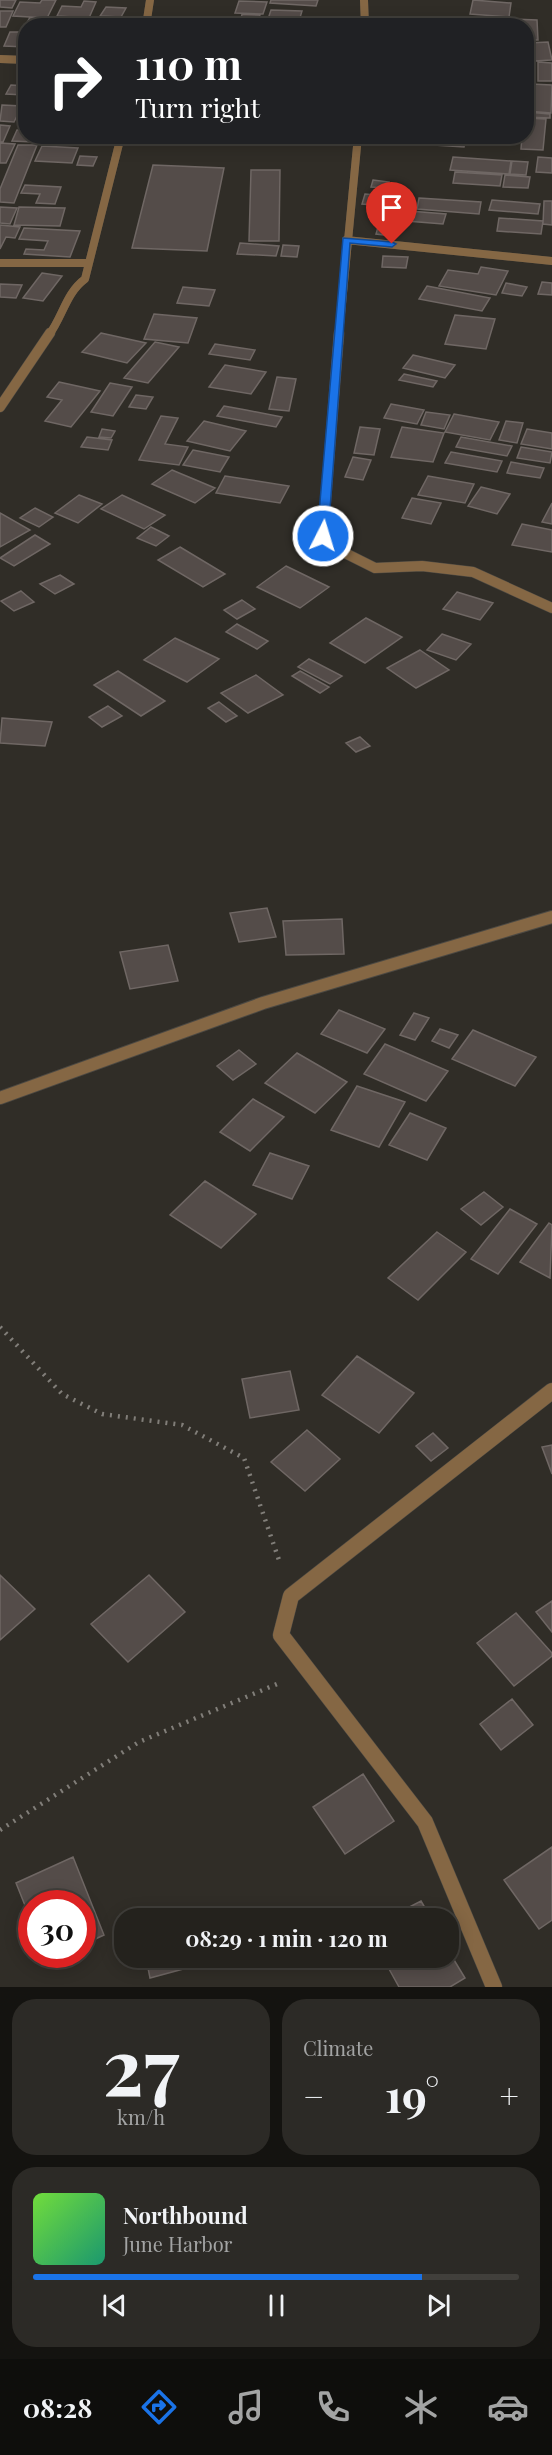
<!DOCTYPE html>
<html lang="en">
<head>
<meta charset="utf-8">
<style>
  :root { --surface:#24221d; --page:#2c2a26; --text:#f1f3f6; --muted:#a3a4a4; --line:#413f3b; --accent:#1a73e8 }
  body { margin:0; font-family:"Playfair Display",serif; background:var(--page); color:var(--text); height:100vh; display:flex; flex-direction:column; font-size:22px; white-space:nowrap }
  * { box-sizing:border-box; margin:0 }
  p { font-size:20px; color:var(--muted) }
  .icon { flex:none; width:33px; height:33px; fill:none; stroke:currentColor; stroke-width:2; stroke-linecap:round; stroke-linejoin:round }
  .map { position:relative; height:1987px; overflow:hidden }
  .panel { display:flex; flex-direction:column; gap:12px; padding:12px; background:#141310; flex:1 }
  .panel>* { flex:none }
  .banner { position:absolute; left:18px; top:18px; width:516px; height:126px; border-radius:24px; box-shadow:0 3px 15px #0003,0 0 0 2px var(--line); background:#202124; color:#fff; overflow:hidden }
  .speed { position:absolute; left:18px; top:1890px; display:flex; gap:12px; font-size:30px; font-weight:700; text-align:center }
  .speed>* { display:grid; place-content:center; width:78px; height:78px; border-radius:50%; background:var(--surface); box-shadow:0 3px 15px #0003,0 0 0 2px var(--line); line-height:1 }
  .speed .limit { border:9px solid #d22; background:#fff; color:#111 }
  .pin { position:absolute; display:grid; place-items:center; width:51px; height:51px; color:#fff; margin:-62px -26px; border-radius:50% 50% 50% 0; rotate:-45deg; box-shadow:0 0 6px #0007 }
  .pin .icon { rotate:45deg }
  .me { position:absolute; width:66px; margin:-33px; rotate:5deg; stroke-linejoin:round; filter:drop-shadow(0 0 4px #0008) }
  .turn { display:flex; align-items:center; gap:21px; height:126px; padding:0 18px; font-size:27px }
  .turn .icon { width:78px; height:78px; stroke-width:2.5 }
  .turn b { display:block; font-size:42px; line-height:51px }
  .big { font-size:45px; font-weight:700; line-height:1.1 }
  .panel .card { flex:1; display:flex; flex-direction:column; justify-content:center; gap:9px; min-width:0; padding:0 21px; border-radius:24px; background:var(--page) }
  .panel .dial { align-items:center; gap:0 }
  .dial b { font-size:78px; line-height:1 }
  .song { display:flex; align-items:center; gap:18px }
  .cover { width:72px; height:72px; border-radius:9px; background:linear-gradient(135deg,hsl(100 70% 55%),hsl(160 70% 35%)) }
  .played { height:6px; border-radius:3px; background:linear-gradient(90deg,var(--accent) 80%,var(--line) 80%) }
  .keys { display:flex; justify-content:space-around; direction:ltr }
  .heat { display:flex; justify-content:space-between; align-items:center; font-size:33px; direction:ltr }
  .panel .tiles { flex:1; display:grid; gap:12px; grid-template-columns:1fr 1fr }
  .card:last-child { grid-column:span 2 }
  .trip { position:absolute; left:114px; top:1908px; width:345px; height:60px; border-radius:24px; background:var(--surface); box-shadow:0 3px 15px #0003,0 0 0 2px var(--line); font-weight:700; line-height:60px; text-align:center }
  .tab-bar { display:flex; height:96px; justify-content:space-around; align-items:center; background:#0e0e0c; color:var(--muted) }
  .tab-bar .icon { width:42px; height:42px }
  .tab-bar .selected { color:var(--accent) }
  .tab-bar b { font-size:27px; color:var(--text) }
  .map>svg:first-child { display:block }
  .building { fill:#544c49; stroke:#6f6764; stroke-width:1.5 }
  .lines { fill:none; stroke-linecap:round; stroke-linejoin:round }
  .street-far3-casing { stroke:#4c4943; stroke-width:8 }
  .street-far2-casing { stroke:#4c4943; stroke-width:11 }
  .street-far1-casing { stroke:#4c4943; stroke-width:14 }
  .street-casing { stroke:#4c4943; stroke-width:17 }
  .path { stroke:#817e79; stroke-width:4.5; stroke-dasharray:2 6; stroke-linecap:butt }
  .street-far3 { stroke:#856744; stroke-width:8 }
  .street-far2 { stroke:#856744; stroke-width:10 }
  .street-far1 { stroke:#856744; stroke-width:12 }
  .street { stroke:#856744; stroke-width:16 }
  .route { fill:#1a73e8; stroke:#114b97; stroke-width:1.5 }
</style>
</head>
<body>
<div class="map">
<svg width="552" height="1987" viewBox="0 0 552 1987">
  <rect width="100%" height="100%" fill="#302d27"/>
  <path class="building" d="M0,0H16L12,8L0,7Z
    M42,0H56L47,18L13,16L20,2L40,3Z
    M271,0H318L316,6L270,3Z
    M473,0L511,3L509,17L470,14Z
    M84,1L96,2L89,18L57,16L62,6L81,7Z
    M239,1L267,2L263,14L235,13Z
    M106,7L126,8L121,17L100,16Z
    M271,10L302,11L299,21L268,19Z
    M0,11H13L6,27H0Z
    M242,14L260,15L258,20L241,19Z
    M30,17L47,18L44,26L26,25Z
    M55,19L85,21L83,26H51Z
    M210,19L232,20L230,26H208Z
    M512,19L537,20L538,40H526V26H512Z
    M246,20L266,21L265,26H245Z
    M10,32H26V47L4,46Z
    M548,42L552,60L534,61L528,43Z
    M538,62L552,63V81H538Z
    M531,84L552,85L551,113L528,111Z
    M11,85L26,86L24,95L6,94Z
    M2,105L22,106L14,122L0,121Z
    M526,112L550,114V118L526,117Z
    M526,118L546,119L543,150L521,149L522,136H526Z
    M0,125L10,126L3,142H0Z
    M17,130H26V136H37L34,142L12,141Z
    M46,136H78L76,143H45Z
    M388,136H402L400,144L386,143Z
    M405,136H466L464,147L403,143Z
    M0,143L15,144L6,163H0Z
    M18,145H37L14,203L0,202V189Z
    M42,146L78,148L72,163L35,161Z
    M80,156L97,157L93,166L77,165Z
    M453,157L511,161L509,174L450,170Z
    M538,157L552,158V173L536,172Z
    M512,161L528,162L526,175L510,174Z
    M153,165L224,168L207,251L132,248Z
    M251,170H280L279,241H249Z
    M455,172L502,175L500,186L453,183Z
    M505,175L530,177L528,188L503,187Z
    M373,180L389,182L386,188L371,187Z
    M25,185L61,187L55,204L36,203L40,194L21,193Z
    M365,194L413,198L410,208L362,204Z
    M419,198L481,202L479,214L417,209Z
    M492,200L540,204L538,214L489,210Z
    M544,201H552V225L543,224Z
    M0,207L17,208L10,224L0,223Z
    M19,207L65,208L60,226L14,225Z
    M397,210L446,214L443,224L394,220Z
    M499,218L543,221L541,234L497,231Z
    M0,225L20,227L15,238L6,237L0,249Z
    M378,227L395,229L392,236L376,234Z
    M24,228L80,231L70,257L24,254L26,249L44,250L48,241L19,239Z
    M240,243L279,246L276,256L237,254Z
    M283,245L299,246L297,257L281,256Z
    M383,256L408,257L406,268L382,267Z
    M481,267L508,271L496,295L439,286L448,270L478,274Z
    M42,273L62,276L43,301L23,298Z
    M542,282L552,283V295L538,294Z
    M506,283L527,287L522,296L502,293Z
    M0,284L22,285L16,298L0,297Z
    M427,286L490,298L482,311L419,299Z
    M183,287L215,290L209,306L177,303Z
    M154,314L197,318L188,343L144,339Z
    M455,315L495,319L486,349L445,344Z
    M101,333L146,343L127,363L82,352Z
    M155,342L179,347L148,383L124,378Z
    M215,344L255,350L250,360L209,354Z
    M413,355L455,365L445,378L403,368Z
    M225,365L266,372L251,394L209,387Z
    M404,374L437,381L433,387L399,380Z
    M277,377L296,379L289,411L269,409Z
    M59,382L100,391L71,427L45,421L62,400L47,397Z
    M110,383L132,387L113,416L91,412Z
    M136,395L153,397L146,409L129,407Z
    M391,404L424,410L417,424L384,418Z
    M224,406L246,410L282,417L276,427L217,416Z
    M426,412L450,415L444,429L421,425Z
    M454,414L499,422L490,440L445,432Z
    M161,416L178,418L165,444L188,447L179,465L139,460Z
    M204,421L246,431L230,451L187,441Z
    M506,421L523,423L517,443L499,440Z
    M360,427L380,429L374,455L354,453Z
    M402,427L444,433L433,462L391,457Z
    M102,429L115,431L111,438L99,437Z
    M527,429L552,433V449L521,444Z
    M87,437L112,440L108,450L81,447Z
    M461,437L512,446L507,456L456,447Z
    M521,447L552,452L550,463L517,458Z
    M193,450L229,457L220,472L183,465Z
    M451,452L502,461L497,472L445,463Z
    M353,457L371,460L363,480L345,477Z
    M511,462L544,468L540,478L507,473Z
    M172,470L215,488L195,503L152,484Z
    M225,476L289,486L280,503L216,493Z
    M428,476L474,484L465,503L418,495Z
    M481,487L510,494L497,514L468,506Z
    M79,495L102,504L78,523L55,513Z
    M122,495L165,515L144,529L101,509Z
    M412,498L441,503L431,524L402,518Z
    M552,503V524L542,522Z
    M35,508L53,517L39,527L20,518Z
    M0,513L30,530L0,547Z
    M522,524L552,530V552L512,545Z
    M151,527L169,536L156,546L137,538Z
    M35,535L50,544L14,566L0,558Z
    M180,547L225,574L203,587L158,560Z
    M286,566L329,587L300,608L257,587Z
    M60,575L74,584L55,594L40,584Z
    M21,591L34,602L14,611L1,601Z
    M457,592L493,603L480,620L443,609Z
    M242,600L255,609L237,619L224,610Z
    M366,618L402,637L365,663L330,643Z
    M237,624L268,641L257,649L226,632Z
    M442,634L471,644L456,660L427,650Z
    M175,638L219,659L187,682L144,660Z
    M420,650L449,670L416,688L387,668Z
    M309,659L342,676L330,684L298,667Z
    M118,671L165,701L141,716L94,685Z
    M300,671L329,687L320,693L292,676Z
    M256,675L283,695L248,713L221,693Z
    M219,702L237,716L226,722L208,708Z
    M108,706L122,716L102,727L89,717Z
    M2,718L52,722L45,746L0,743Z
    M360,737L370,746L356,752L346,743Z
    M267,908L276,937L239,942L230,913Z
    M342,919L344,954L286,955L283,921Z
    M168,945L178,981L130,989L120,952Z
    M339,1010L385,1029L367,1053L321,1034Z
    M414,1013L429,1018L415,1040L400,1035Z
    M440,1029L458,1035L449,1048L432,1041Z
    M473,1030L536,1057L515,1086L452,1059Z
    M385,1044L448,1071L426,1101L364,1074Z
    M239,1050L256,1064L233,1080L217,1066Z
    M297,1053L347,1082L315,1113L265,1083Z
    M357,1086L405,1102L379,1147L331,1130Z
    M253,1099L284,1117L250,1151L220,1132Z
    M410,1113L446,1128L427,1160L389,1145Z
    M270,1153L309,1166L292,1199L253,1185Z
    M205,1181L256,1214L221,1248L170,1215Z
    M484,1192L503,1207L481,1225L461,1209Z
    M510,1209L537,1224L498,1274L471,1259Z
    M549,1223L552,1225L550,1278L520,1262Z
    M437,1232L466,1252L418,1300L388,1278Z
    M357,1356L414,1393L379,1433L322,1395Z
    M290,1371L299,1410L250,1418L242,1379Z
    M307,1430L340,1459L305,1491L271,1462Z
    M433,1433L448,1448L431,1461L416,1446Z
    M552,1445V1474L542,1447Z
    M0,1575L35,1609L0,1640Z
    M149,1575L185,1612L128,1662L91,1624Z
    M552,1601V1632L536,1612Z
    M516,1613L552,1653V1656L514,1686L477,1643Z
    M512,1699L533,1725L501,1750L480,1724Z
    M363,1774L394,1821L345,1854L313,1807Z
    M552,1847V1920L539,1929L504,1880Z
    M73,1857L104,1935L82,1945V1904H32V1923L16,1883Z
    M421,1901L431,1918H388Z
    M448,1950L465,1978L450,1987H399L383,1958H448Z
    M146,1958H224L150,1978Z"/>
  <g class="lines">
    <defs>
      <path id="street-far3" d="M364,0L365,26
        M146,26L150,0
        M0,59L26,60
        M346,240L552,261
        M0,263H88
        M49,335C63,316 66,293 85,279L121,136
        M339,335L358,136"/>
      <path id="street-far2" d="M339,333L323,536L341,551L375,568L422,566L473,572L552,608
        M0,407L50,333"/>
      <path id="street-far1" d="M0,1098L263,1003L552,917"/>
      <path id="street" d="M494,1987L425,1822L281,1635L291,1596L552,1391"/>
    </defs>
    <use href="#street-far3" class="street-far3-casing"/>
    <use href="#street-far2" class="street-far2-casing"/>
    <use href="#street-far1" class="street-far1-casing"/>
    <use href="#street" class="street-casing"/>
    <path class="path" d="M0,1327L62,1394L102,1414L182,1425L244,1458L280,1563
      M0,1830L139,1742L277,1684"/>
    <use href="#street-far3" class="street-far3"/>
    <use href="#street-far2" class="street-far2"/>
    <use href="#street-far1" class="street-far1"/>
    <use href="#street" class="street"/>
  </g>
  <path class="route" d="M343,238L392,242L396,244L392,247L350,243L328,536L323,539L317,536Z"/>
</svg>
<div class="speed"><div class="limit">30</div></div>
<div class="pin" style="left:392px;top:244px;background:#d93025"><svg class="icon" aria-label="arrive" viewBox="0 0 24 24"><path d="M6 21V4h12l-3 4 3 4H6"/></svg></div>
<svg class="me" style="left:323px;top:536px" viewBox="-20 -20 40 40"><circle r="17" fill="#1a73e8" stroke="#fff" stroke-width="3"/><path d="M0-11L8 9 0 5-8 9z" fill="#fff"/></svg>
<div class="trip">08:29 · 1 min · 120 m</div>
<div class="banner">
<div class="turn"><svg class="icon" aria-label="right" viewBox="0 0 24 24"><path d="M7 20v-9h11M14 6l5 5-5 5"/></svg><div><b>110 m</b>Turn right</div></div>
</div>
</div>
<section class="panel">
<div class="tiles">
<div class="card dial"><b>27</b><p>km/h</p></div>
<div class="card"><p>Climate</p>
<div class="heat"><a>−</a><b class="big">19°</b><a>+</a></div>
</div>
<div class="card">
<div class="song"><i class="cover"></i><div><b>Northbound</b><p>June Harbor</p></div></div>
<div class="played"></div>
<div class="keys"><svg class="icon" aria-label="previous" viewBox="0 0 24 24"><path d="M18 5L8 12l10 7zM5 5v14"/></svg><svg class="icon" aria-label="pause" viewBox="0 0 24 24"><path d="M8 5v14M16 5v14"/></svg><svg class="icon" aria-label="next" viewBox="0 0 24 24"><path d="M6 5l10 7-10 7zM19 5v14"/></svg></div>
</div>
</div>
</section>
<nav class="tab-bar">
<b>08:28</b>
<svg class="icon selected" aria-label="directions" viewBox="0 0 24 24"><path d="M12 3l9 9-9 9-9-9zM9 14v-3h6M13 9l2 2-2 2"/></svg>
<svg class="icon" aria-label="music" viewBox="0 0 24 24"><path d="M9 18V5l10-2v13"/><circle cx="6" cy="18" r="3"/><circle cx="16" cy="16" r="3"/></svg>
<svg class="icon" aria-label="phone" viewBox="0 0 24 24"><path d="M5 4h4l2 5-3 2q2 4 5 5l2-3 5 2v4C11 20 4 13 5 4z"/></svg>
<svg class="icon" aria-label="climate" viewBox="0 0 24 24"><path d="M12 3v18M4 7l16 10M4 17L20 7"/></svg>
<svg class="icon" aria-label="car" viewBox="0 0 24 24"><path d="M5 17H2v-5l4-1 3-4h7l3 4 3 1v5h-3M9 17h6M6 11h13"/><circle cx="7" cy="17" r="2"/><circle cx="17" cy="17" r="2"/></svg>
</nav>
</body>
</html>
